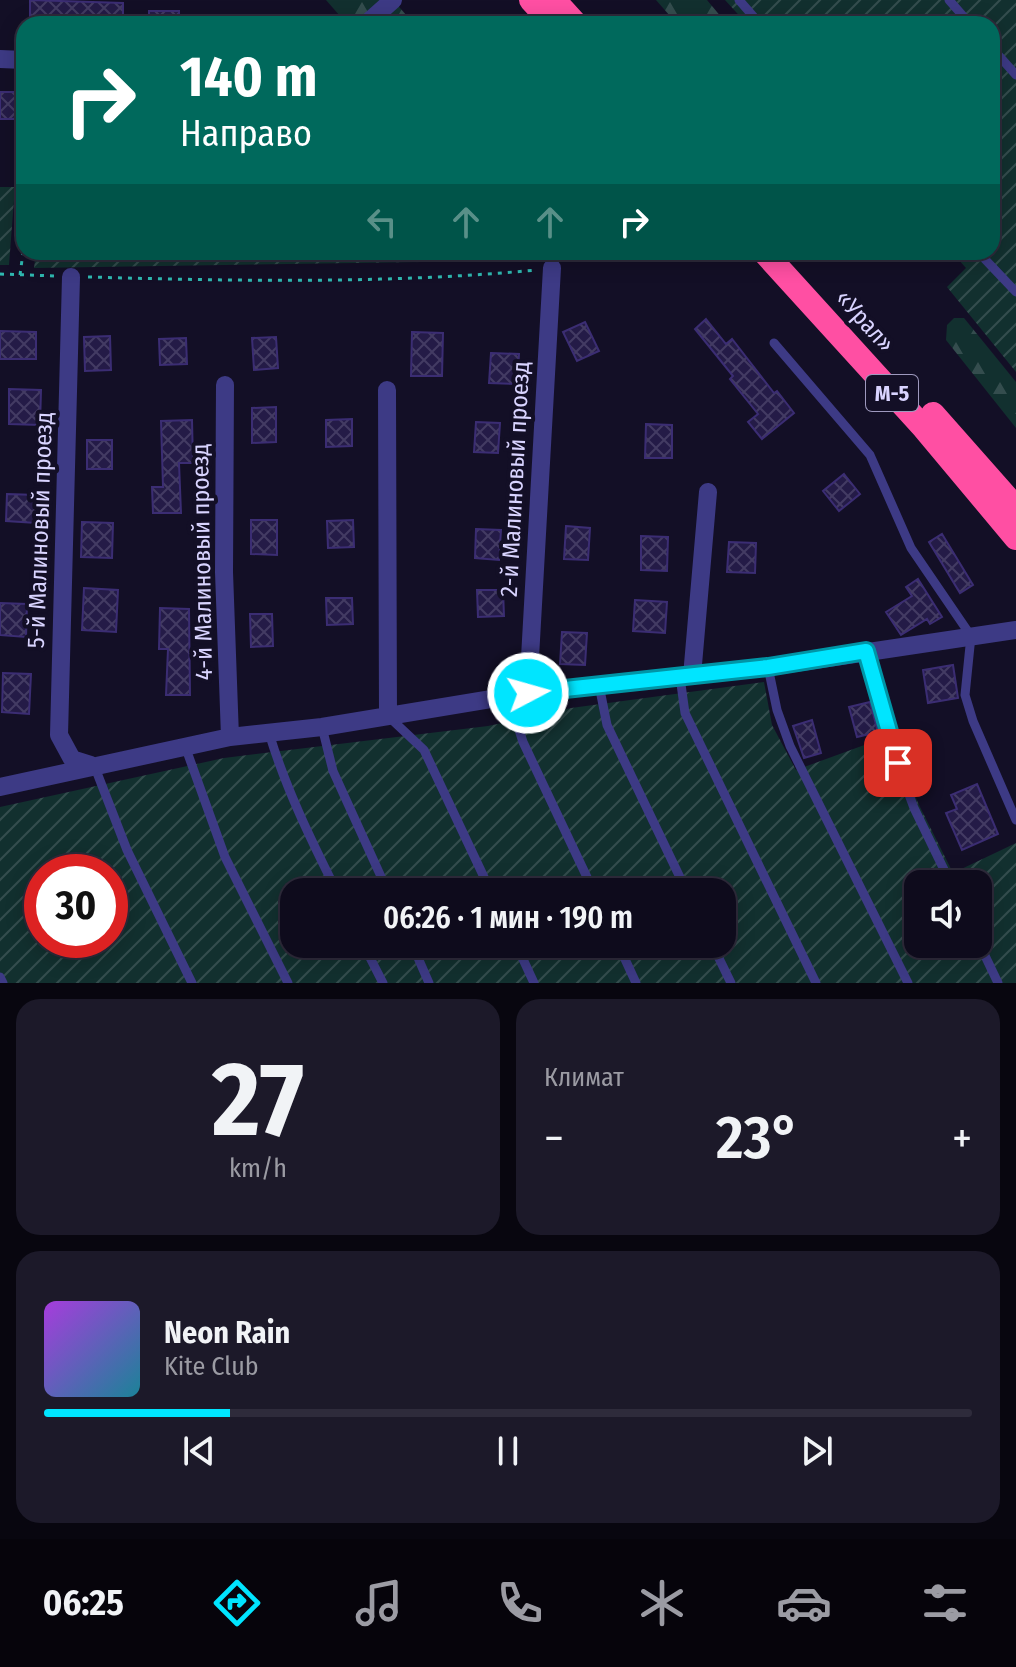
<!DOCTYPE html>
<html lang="ru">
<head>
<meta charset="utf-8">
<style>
  :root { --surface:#0e0b1c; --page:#1c1929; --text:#f1f3f6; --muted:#9b9ba3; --line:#2e2b3b; --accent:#00e5ff }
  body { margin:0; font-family:"Fira Sans Condensed",sans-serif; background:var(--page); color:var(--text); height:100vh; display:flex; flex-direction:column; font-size:30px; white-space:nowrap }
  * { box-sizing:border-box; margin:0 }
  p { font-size:26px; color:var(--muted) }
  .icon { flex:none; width:44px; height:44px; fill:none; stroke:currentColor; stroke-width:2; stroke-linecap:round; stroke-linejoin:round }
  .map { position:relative; height:983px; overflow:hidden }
  .drawer { display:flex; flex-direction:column; gap:16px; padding:16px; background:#08060f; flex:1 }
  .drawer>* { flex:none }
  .guide { position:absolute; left:16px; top:16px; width:984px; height:244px; border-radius:24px; box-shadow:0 4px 20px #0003,0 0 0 2px var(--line); background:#00695c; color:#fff; overflow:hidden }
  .controls { position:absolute; left:904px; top:870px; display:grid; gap:16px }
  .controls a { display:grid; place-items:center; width:88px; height:88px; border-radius:16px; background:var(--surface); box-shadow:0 4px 20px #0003,0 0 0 2px var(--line); font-size:40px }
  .speed { position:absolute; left:24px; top:854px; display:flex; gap:16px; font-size:40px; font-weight:700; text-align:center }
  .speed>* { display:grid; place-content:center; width:104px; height:104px; border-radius:50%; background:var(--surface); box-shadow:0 4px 20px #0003,0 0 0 2px var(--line); line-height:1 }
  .speed .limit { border:12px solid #d22; background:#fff; color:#111 }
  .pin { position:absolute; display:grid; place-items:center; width:68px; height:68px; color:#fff; margin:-34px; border-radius:16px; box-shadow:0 4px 12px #0006 }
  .me { position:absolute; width:88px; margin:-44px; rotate:84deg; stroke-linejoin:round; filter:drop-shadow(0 0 6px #0008) }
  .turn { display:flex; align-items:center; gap:28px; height:168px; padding:0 32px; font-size:36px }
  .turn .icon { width:104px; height:104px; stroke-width:2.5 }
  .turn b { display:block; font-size:56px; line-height:68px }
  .lanes { display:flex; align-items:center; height:76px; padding:0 32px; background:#0003; justify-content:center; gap:40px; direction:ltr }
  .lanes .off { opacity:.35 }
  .big { font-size:60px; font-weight:600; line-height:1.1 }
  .drawer .card { flex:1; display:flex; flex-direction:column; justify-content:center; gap:12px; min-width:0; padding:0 28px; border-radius:24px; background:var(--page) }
  .drawer .dial { align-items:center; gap:0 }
  .dial b { font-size:104px; line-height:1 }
  .song { display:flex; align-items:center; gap:24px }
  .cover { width:96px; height:96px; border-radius:12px; background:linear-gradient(135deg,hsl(280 70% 55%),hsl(190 70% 35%)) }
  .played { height:8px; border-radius:4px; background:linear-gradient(90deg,var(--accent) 20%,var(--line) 20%) }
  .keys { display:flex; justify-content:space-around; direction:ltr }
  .heat { display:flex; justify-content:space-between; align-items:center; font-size:44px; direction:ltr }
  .drawer .tiles { flex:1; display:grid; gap:16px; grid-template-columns:1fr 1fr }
  .card:last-child { grid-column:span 2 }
  .trip { position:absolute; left:280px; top:878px; width:456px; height:80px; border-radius:24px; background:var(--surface); box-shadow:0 4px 20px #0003,0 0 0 2px var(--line); font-weight:600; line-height:80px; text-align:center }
  .tabs { display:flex; height:128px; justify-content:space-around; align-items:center; background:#06040b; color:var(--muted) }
  .tabs .icon { width:56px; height:56px }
  .tabs .active { color:var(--accent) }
  .tabs b { font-size:36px; color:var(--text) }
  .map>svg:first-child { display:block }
  .forest { fill:url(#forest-firs) }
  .garden { fill:url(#garden-furrows); fill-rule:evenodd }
  .building { fill:url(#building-cross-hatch); stroke:#3b2d73; stroke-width:2 }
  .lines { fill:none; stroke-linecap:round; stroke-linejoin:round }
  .path { stroke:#2fb8b0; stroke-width:3; stroke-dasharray:4 6; stroke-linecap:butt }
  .lane { stroke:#3d3a85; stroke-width:9 }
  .street { stroke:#3d3a85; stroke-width:18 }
  .highway { stroke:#ff4fa3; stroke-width:24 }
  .route-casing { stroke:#0095a6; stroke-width:20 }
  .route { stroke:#00e5ff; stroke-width:14 }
  .labels { text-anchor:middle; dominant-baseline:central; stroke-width:8; stroke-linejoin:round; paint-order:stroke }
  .shield { fill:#130f26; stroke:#9e99be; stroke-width:2 }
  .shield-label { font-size:22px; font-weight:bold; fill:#d9d4ff }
  .street-label { font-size:24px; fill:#d9d4ff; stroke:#130f26 }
</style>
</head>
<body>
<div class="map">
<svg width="1016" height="983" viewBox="0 0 1016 983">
  <defs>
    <pattern id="forest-firs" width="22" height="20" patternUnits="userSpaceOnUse" patternTransform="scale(2)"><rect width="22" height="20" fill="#12302f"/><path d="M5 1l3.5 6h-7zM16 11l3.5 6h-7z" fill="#344d4e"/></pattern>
    <pattern id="garden-furrows" width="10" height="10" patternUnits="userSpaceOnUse" patternTransform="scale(2)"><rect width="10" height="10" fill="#12302f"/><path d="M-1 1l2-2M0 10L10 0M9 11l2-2" fill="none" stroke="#344d4e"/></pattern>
    <pattern id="building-cross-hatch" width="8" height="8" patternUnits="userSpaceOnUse" patternTransform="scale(2)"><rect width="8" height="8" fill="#241b47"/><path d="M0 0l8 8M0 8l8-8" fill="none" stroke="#433b63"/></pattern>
  </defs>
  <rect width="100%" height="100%" fill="#130f26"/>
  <path class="forest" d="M326,0H393L414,24H347Z
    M656,0H707L727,24H677Z
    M954,318H964L1016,382V428L946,340L947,325Z"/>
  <path class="garden" d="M725,0H1016V372L947,287L966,268L952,252H992V24H747Z
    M0,187H15L9,265H0Z
    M36,252H439L421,262L34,268Z
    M764,682L772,725L796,770L889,736L920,807L953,873L1016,843V983H0V807L224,758L488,726L571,708ZM42,872H110V940H42ZM918,884H978V944H918ZM294,892H722V944H294Z"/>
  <path class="building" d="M30,0L123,3V24H30Z
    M149,11H179V24H149Z
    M0,92H23V119H0Z
    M706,319L726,344L732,339L774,393L777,391L794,413L762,439L748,422L758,414L730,379L733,376L695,329Z
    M585,322L599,351L577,361L563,332Z
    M0,331L36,332V359H0Z
    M412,332L443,333L442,376H411Z
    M110,336L111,370L85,371L84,337Z
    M276,337L278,368L254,370L252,338Z
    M186,338L187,364L160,365L159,339Z
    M491,353L519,354L517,384L489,383Z
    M9,389L41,390L40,425L9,424Z
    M276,407V442L252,443V408Z
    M352,419V446L326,447V420Z
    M192,420L193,463H179L181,513H153L152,487H163L161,421Z
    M476,422L500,423L498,453L474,452Z
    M646,424L672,425V458H645Z
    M87,440H112V469H87Z
    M844,474L860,494L839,511L823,491Z
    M7,494L37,495L36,523L6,521Z
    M251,520H277V555L251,554Z
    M353,520L354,547L328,548L327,521Z
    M82,522L113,523L112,558L81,557Z
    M566,526L590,528L588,560L564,559Z
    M476,529L501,530L499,560L475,558Z
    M942,534L973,585L960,593L929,542Z
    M641,536L668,537L667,571L641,570Z
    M729,542L756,543L755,573L727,572Z
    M918,579L942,617L930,624L927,619L901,635L886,612L912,596L906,587Z
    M84,588L118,590L116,632L82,630Z
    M477,590H503L504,616L478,617Z
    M326,598H352L353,624L327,625Z
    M635,600L667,602L665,633L633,631Z
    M0,603L27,604L26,637L0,635Z
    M160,608L189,609L190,695H166L168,649H159Z
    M250,614H272L273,646L251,647Z
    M562,632L587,633L585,665L560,664Z
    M953,665L958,698L928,703L923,670Z
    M3,673L31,674L29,714L2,712Z
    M870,702L878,732L857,737L849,707Z
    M812,720L821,753L804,758L793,726Z
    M977,784L998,834L962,850L946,813L957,809L951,795Z"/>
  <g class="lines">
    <path class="path" d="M0,274L56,276
      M20,275L24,245
      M88,277C237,281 387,284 536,270"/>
    <path class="lane" d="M739,0L760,24
      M949,0L970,24
      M992,48L1016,75
      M978,252L1016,292
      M774,343L870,455L911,548L971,636L965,695L973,721L1016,820
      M866,651L889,741L914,808L951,884
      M768,667L777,710L790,746L908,983
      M680,677L685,713L816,983
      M599,685L607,725L687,892
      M508,696L523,742L594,892
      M388,716L424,750L491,892
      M322,727L333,771L388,892
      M269,733C286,789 311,840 337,892
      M185,746L225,857L288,983
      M94,765L127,850L192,983
      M978,941L998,983
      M363,944L383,983
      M412,944L429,983
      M516,944L534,983
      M618,944L636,983
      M712,944L731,983
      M0,977L3,983"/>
    <path class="street" d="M366,24L393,0
      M0,59L24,60
      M71,277L59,735L72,759L91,765
      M225,385L224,572L230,737
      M387,390L388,716
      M692,676L708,492
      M528,693L552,268
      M0,787L230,737L322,727L528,693L768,667L1016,630"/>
    <path class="highway" d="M531,0L553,24
      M554,0L576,24
      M764,252L924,428L1016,538
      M933,414L1016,508"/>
  </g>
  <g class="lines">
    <defs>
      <path id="route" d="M528,693L768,667L866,651L898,763"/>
    </defs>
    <use href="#route" class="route-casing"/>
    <use href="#route" class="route"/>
  </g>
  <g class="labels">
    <rect class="shield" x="866" y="375" width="52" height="36" rx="6"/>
    <g class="shield-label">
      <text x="892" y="393">М-5</text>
    </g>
    <g class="street-label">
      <text transform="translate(865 321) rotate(48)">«Урал»</text>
      <text transform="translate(515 479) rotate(-87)">2-й Малиновый проезд</text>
      <text transform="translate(40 530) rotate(-88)">5-й Малиновый проезд</text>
      <text transform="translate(202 562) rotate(-91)">4-й Малиновый проезд</text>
    </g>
  </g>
</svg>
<div class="controls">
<a><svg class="icon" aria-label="sound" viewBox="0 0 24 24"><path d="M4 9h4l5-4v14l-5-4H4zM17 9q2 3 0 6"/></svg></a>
</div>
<div class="speed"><div class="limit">30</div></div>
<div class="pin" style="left:898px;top:763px;background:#d93025"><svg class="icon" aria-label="arrive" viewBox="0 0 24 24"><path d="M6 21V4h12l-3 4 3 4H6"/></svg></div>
<svg class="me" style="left:528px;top:693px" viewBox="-20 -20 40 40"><circle r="17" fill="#00e5ff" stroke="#fff" stroke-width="3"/><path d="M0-11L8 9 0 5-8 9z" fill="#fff"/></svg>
<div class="trip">06:26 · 1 мин · 190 m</div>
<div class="guide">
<div class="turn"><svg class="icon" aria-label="right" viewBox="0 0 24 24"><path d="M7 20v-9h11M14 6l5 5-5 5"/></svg><div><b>140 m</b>Направо</div></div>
<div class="lanes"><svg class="icon off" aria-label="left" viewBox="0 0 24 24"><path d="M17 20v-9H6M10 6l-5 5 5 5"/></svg><svg class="icon off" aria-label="ahead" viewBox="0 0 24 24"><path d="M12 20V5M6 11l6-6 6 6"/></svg><svg class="icon off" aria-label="ahead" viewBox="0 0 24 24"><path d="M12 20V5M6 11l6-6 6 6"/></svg><svg class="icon" aria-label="right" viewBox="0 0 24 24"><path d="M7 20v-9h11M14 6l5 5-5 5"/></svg></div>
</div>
</div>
<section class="drawer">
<div class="tiles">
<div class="card dial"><b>27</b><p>km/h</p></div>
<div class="card"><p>Климат</p>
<div class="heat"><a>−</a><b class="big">23°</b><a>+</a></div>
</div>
<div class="card">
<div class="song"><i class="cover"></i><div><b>Neon Rain</b><p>Kite Club</p></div></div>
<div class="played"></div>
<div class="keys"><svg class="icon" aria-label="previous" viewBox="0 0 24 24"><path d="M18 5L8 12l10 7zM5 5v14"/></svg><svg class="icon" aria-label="pause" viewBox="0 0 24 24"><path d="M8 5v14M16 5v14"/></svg><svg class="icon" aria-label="next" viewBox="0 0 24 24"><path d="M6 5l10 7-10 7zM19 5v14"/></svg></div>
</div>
</div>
</section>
<nav class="tabs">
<b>06:25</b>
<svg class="icon active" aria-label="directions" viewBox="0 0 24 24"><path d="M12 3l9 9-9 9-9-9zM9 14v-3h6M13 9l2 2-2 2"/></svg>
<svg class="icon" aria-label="music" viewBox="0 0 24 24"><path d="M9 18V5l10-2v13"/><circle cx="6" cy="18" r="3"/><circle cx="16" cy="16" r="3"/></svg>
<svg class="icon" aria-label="phone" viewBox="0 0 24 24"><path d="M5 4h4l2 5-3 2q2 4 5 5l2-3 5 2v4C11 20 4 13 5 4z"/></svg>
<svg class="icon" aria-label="climate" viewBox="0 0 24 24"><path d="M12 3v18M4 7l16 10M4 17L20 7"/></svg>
<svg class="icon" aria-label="car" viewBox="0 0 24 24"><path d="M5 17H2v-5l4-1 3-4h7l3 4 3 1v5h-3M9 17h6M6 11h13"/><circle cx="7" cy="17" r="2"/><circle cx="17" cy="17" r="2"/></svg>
<svg class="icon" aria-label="filters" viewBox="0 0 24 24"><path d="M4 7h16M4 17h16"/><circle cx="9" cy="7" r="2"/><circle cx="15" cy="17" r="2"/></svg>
</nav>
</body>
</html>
